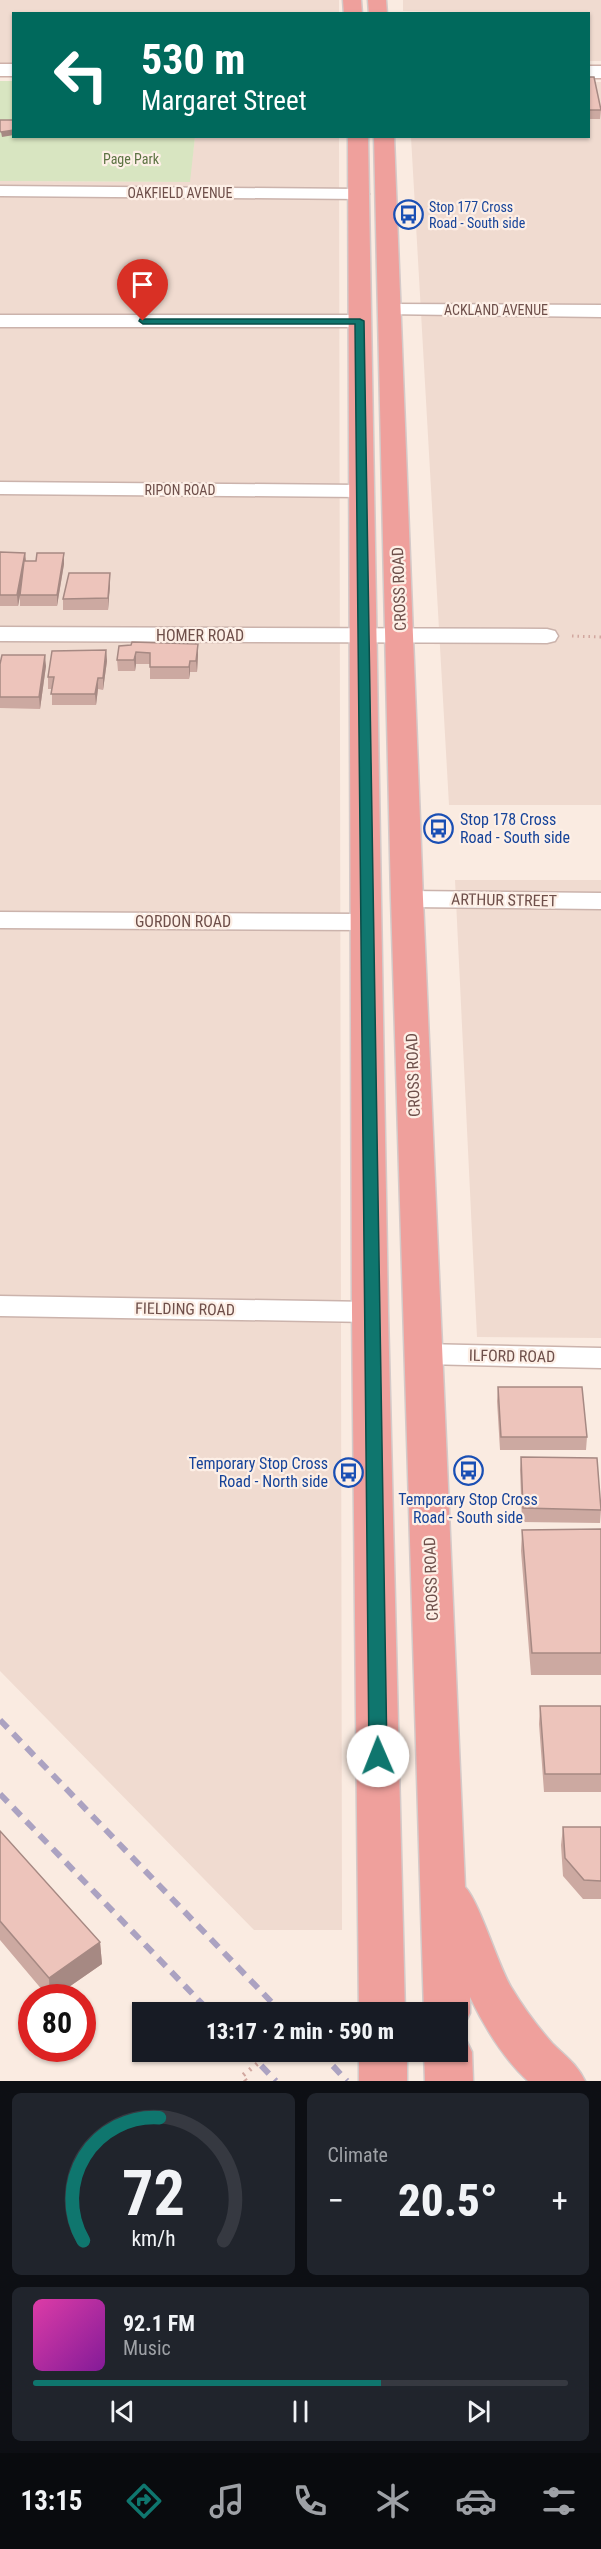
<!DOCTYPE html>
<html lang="en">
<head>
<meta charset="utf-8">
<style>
  :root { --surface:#171b24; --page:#20242c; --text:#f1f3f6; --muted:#9ea1a6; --line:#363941; --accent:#0f766e }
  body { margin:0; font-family:"Roboto Condensed",sans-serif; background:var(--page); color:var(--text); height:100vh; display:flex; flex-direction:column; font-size:22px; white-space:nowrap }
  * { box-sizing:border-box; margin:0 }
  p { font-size:20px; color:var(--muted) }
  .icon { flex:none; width:33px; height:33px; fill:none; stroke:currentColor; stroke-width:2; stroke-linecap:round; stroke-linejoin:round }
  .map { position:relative; height:2081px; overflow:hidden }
  .sheet { display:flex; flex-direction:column; gap:12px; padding:12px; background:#0d0f14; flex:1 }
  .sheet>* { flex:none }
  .banner { position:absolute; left:12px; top:12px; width:578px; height:126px; border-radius:0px; box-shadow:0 2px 4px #0004; background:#00695c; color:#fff; overflow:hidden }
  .speed { position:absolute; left:18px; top:1984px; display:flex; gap:12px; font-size:30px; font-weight:700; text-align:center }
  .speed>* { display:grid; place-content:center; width:78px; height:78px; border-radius:50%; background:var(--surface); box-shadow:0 2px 4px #0004; line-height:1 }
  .speed .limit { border:9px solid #d22; background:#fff; color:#111 }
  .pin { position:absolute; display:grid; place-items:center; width:51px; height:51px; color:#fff; margin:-62px -26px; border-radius:50% 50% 50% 0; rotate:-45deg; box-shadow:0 0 6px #0007 }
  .pin .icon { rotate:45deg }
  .me { position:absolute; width:66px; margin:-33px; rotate:359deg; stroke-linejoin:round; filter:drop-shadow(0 0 4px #0008) }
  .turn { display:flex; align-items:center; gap:21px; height:126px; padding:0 30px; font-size:27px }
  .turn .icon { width:78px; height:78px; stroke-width:2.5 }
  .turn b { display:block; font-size:42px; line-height:51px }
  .big { font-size:45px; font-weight:800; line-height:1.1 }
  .sheet .card { flex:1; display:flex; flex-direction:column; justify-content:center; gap:9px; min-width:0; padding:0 21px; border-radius:9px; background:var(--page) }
  .sheet .dial { align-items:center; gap:0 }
  .dial svg { height:156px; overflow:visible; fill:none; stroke:var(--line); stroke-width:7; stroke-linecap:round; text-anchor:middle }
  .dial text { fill:var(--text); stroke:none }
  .song { display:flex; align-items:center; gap:18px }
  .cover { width:72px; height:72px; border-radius:9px; background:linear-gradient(135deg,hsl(320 70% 55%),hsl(290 70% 35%)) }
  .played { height:6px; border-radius:3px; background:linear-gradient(90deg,var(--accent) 65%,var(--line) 65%) }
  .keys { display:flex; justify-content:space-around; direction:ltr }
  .heat { display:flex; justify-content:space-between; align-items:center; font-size:33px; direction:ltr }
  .sheet .tiles { flex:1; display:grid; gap:12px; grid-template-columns:1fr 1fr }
  .card:last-child { grid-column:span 2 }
  .trip { position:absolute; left:132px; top:2002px; width:336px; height:60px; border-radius:0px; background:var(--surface); box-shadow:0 2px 4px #0004; font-weight:800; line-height:60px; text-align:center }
  .dock { display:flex; height:96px; justify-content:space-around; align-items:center; background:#090b0e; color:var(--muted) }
  .dock .icon { width:42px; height:42px }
  .dock .selected { color:var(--accent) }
  .dock b { font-size:27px; color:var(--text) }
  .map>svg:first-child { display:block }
  .residential { fill:#f0dbd0 }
  .green { fill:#d8e5c1 }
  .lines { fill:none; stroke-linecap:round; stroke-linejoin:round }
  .street-casing { stroke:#cbb3ac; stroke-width:3 }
  .secondary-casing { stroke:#ceb1a9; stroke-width:3 }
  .highway-casing { stroke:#d4cac9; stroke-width:3 }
  .path-far1 { stroke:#d1a79f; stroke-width:3; stroke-dasharray:1.5 4; stroke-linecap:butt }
  .path { stroke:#d1a79f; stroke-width:4.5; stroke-dasharray:2 6; stroke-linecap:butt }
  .street { fill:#fff; fill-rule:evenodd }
  .secondary { fill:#fff; fill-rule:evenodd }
  .highway { fill:#efa09c; fill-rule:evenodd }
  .rail { stroke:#aba2c1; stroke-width:6; stroke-dasharray:11 8; stroke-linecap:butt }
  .wall { fill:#cca9a1 }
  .shaded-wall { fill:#a68983 }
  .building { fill:#edc4bb; stroke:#a68983; stroke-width:1.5 }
  .route { fill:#0f766e; stroke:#0a4d48; stroke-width:1.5 }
  .labels { text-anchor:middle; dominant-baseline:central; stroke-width:4.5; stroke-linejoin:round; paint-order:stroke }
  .far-park-label { font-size:14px; fill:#5d7343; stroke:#fdefe6 }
  .far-street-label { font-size:14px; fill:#6e4f4a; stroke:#fdefe6 }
  .far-transit-label { font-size:14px; fill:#164399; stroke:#fdefe6; text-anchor:start }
  .street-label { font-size:16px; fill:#6e4f4a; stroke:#fdefe6 }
  .transit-label { font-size:16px; fill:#164399; stroke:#fdefe6; text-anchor:start }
</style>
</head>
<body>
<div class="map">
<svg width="601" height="2081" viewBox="0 0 601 2081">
  <rect width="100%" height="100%" fill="#faebe1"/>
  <path class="residential" d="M0,0H339V13L14,14L13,63H0Z
    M403,0H601V61H588V14L403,11Z
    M588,82H601V805H449L411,137L588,136Z
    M195,137H339L342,1930H254L0,1671V181L189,182Z
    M455,880H601V1338L477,1337Z"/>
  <path class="green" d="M0,81H13L14,136L195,137L190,182L0,181Z"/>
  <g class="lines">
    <defs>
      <path id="street" d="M0,186L360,189L366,190L369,194L366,198L360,199L0,196Z
        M391,304L601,305V317L384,314L382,310L384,306Z
        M0,315H360L367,317L369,321L367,325L360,327H0Z
        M0,482L360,485L367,487L370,491L367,495L360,497L0,494Z
        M0,627L547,629L555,631L558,636L555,641L547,643L0,641Z
        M407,891L601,893V909L407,907L398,904L394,899L398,894Z
        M0,912L367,914L376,917L380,922L376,927L367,930L0,928Z
        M0,1296L370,1302L381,1305L385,1312L381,1319L370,1322L0,1316Z
        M423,1344L601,1348V1368L423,1364L412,1361L408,1354L412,1347Z"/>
      <path id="secondary" d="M0,64H14V76H0Z
        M588,66H601V78H588Z"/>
      <path id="highway" d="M343,0H361L362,14H344Z
        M368,0H386L387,14H369Z
        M348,136H368L388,1312L405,2013H359L352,1312Z
        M374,136H394L423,899L465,1887C479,1901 498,1965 511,1987C523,2007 537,2026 552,2043C565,2056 577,2064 585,2081H528C503,2058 485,2028 470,1997V2013L463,2027L458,2029V2013H424L391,899Z
        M458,2035L465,2038L472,2052L473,2081H425L424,2052H458Z
        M359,2052H407V2081H359Z"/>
    </defs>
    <use href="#street" class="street-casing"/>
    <use href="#secondary" class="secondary-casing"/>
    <use href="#highway" class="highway-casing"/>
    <path class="path-far1" d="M572,636L601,637"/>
    <path class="path" d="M319,2013L329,2004L340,2013
      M246,2081L242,2076L272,2052"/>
    <use href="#street" class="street"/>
    <use href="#secondary" class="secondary"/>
    <use href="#highway" class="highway"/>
    <path class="rail" d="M0,1720L282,2013
      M0,1794L211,2013
      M248,2052L276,2081
      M320,2052L347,2081"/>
  </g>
  <path class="wall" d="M588,77L601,110L600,119H588Z
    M0,552L25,553L26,561L64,564L57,606H20V596L18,606H0Z
    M110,584L108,610H63V599Z
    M131,645L198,655L197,672H190L189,679H150V664H136L135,671H118L117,660Z
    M106,650L107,661L103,690L98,689L96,705H52V689H48V677Z
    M0,664L46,666L40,709L0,708Z
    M498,1387L587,1437L586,1450H500L497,1401Z
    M521,1457L601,1510L600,1523L522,1522L520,1470Z
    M601,1529V1675H531L521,1551L522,1530Z
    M540,1706H601V1792H544L539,1724Z
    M563,1827H601V1899H583L563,1876L561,1845Z
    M0,1831L100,1942L102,1964L53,1998H49L0,1940Z"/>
  <path class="shaded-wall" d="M14,130V135L2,137L1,132Z
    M25,553L26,564L18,606L17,595Z
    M64,553V564L57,606V595Z
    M110,573V584L108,610V598Z
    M198,644V655L197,672L196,661Z
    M106,650L107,661L103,690V678Z
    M136,652V664L135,671L134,660Z
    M45,655L46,666L40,709L39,697Z
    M190,661V672L189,679V667Z
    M98,678V689L96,705L95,694Z
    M100,1942L102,1964L53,1998H50L49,1978Z"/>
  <path class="building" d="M588,77H594L601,110H588Z
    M0,120H14V130L1,132L0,131Z
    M0,552L25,553L17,595H0Z
    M37,553H64L57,595H20L24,561H36Z
    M69,573H110L108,598L63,599Z
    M132,642L198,644L196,661H190L189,667H150V653L136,652L134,660H117L119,646L131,645Z
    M106,650L103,678H98L95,694H51L54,677H48L52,651Z
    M2,655H45L39,697H0V664Z
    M498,1387H582L587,1437H501Z
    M521,1457L597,1458L601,1510L523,1508Z
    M601,1529V1653H532L522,1530Z
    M540,1706H601V1774H545Z
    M563,1827H601V1881L584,1880L565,1858Z
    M0,1831L100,1942L49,1978L0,1921Z"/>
  <path class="route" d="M140,319H360L364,321L387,1756L384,1761L378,1763L372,1761L369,1756L355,324H143L139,321Z"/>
  <defs>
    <symbol id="bus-ring" viewBox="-11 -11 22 22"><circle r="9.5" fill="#fdefe6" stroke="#1a4fb4" stroke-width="1.5"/><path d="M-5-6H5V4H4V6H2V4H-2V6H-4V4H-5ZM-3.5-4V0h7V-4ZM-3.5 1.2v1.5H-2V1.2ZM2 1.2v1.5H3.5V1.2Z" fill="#1a4fb4"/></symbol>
  </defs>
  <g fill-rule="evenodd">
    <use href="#bus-ring" x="392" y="198" width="33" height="33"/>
    <use href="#bus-ring" x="422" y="812" width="33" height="33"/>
    <use href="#bus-ring" x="452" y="1454" width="33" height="33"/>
    <use href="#bus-ring" x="332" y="1456" width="33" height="33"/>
  </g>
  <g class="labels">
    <g class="far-park-label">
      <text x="131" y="159">Page Park</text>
    </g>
    <g class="far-street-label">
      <text x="180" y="193">OAKFIELD AVENUE</text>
      <text x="496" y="310">ACKLAND AVENUE</text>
      <text x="180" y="490">RIPON ROAD</text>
    </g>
    <g class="far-transit-label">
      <text x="429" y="207">Stop 177 Cross<tspan x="429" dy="16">Road - South side</tspan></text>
    </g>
    <g class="street-label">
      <text transform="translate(399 589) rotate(-92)">CROSS ROAD</text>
      <text x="200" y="635">HOMER ROAD</text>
      <text transform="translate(504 900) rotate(1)">ARTHUR STREET</text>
      <text x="183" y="921">GORDON ROAD</text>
      <text transform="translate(413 1075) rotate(-92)">CROSS ROAD</text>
      <text transform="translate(185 1309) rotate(1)">FIELDING ROAD</text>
      <text transform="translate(512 1356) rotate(1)">ILFORD ROAD</text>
      <text transform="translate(431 1579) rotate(-92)">CROSS ROAD</text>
    </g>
    <g class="transit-label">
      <text x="460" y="819">Stop 178 Cross<tspan x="460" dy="18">Road - South side</tspan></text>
      <text x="328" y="1463" text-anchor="end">Temporary Stop Cross<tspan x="328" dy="18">Road - North side</tspan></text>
      <text x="468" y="1499" text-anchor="middle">Temporary Stop Cross<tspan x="468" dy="18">Road - South side</tspan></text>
    </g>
  </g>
</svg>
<div class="speed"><div class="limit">80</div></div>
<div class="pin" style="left:143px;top:321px;background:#d93025"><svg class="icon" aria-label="arrive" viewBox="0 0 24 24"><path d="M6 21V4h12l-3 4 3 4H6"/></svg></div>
<svg class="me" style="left:378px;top:1756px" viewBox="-20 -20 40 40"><circle r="19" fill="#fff"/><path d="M0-13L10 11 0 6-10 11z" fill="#0f766e"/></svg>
<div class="trip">13:17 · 2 min · 590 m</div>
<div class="banner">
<div class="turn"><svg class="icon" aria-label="left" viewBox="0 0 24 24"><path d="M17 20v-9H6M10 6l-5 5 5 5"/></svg><div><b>530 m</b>Margaret Street</div></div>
</div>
</div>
<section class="sheet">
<div class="tiles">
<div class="card dial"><svg viewBox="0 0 100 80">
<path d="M14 69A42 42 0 1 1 86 69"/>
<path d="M14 69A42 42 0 0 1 53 6" stroke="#0f766e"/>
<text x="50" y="56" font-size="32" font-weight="700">72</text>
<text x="50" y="72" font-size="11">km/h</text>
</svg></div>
<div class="card"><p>Climate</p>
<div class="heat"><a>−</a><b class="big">20.5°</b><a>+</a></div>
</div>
<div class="card">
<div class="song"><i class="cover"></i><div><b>92.1 FM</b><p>Music</p></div></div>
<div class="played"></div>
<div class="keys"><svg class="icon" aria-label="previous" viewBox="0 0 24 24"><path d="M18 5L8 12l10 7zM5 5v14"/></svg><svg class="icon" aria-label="pause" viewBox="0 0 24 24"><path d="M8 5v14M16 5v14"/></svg><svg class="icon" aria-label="next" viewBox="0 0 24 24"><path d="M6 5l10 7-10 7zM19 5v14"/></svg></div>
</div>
</div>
</section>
<nav class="dock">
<b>13:15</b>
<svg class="icon selected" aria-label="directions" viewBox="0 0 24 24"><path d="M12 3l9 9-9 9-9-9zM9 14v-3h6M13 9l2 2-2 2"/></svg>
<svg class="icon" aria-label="music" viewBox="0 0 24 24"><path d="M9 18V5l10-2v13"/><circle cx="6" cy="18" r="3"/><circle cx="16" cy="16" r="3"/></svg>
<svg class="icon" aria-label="phone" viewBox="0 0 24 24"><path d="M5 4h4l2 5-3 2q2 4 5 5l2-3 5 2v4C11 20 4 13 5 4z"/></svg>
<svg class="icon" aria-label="climate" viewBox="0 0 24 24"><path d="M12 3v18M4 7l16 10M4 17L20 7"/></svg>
<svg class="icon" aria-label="car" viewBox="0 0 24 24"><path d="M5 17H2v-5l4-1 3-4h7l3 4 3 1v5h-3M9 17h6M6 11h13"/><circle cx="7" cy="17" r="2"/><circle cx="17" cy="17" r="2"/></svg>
<svg class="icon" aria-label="filters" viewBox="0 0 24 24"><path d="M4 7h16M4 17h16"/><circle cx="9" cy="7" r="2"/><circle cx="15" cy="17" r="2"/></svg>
</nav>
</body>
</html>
